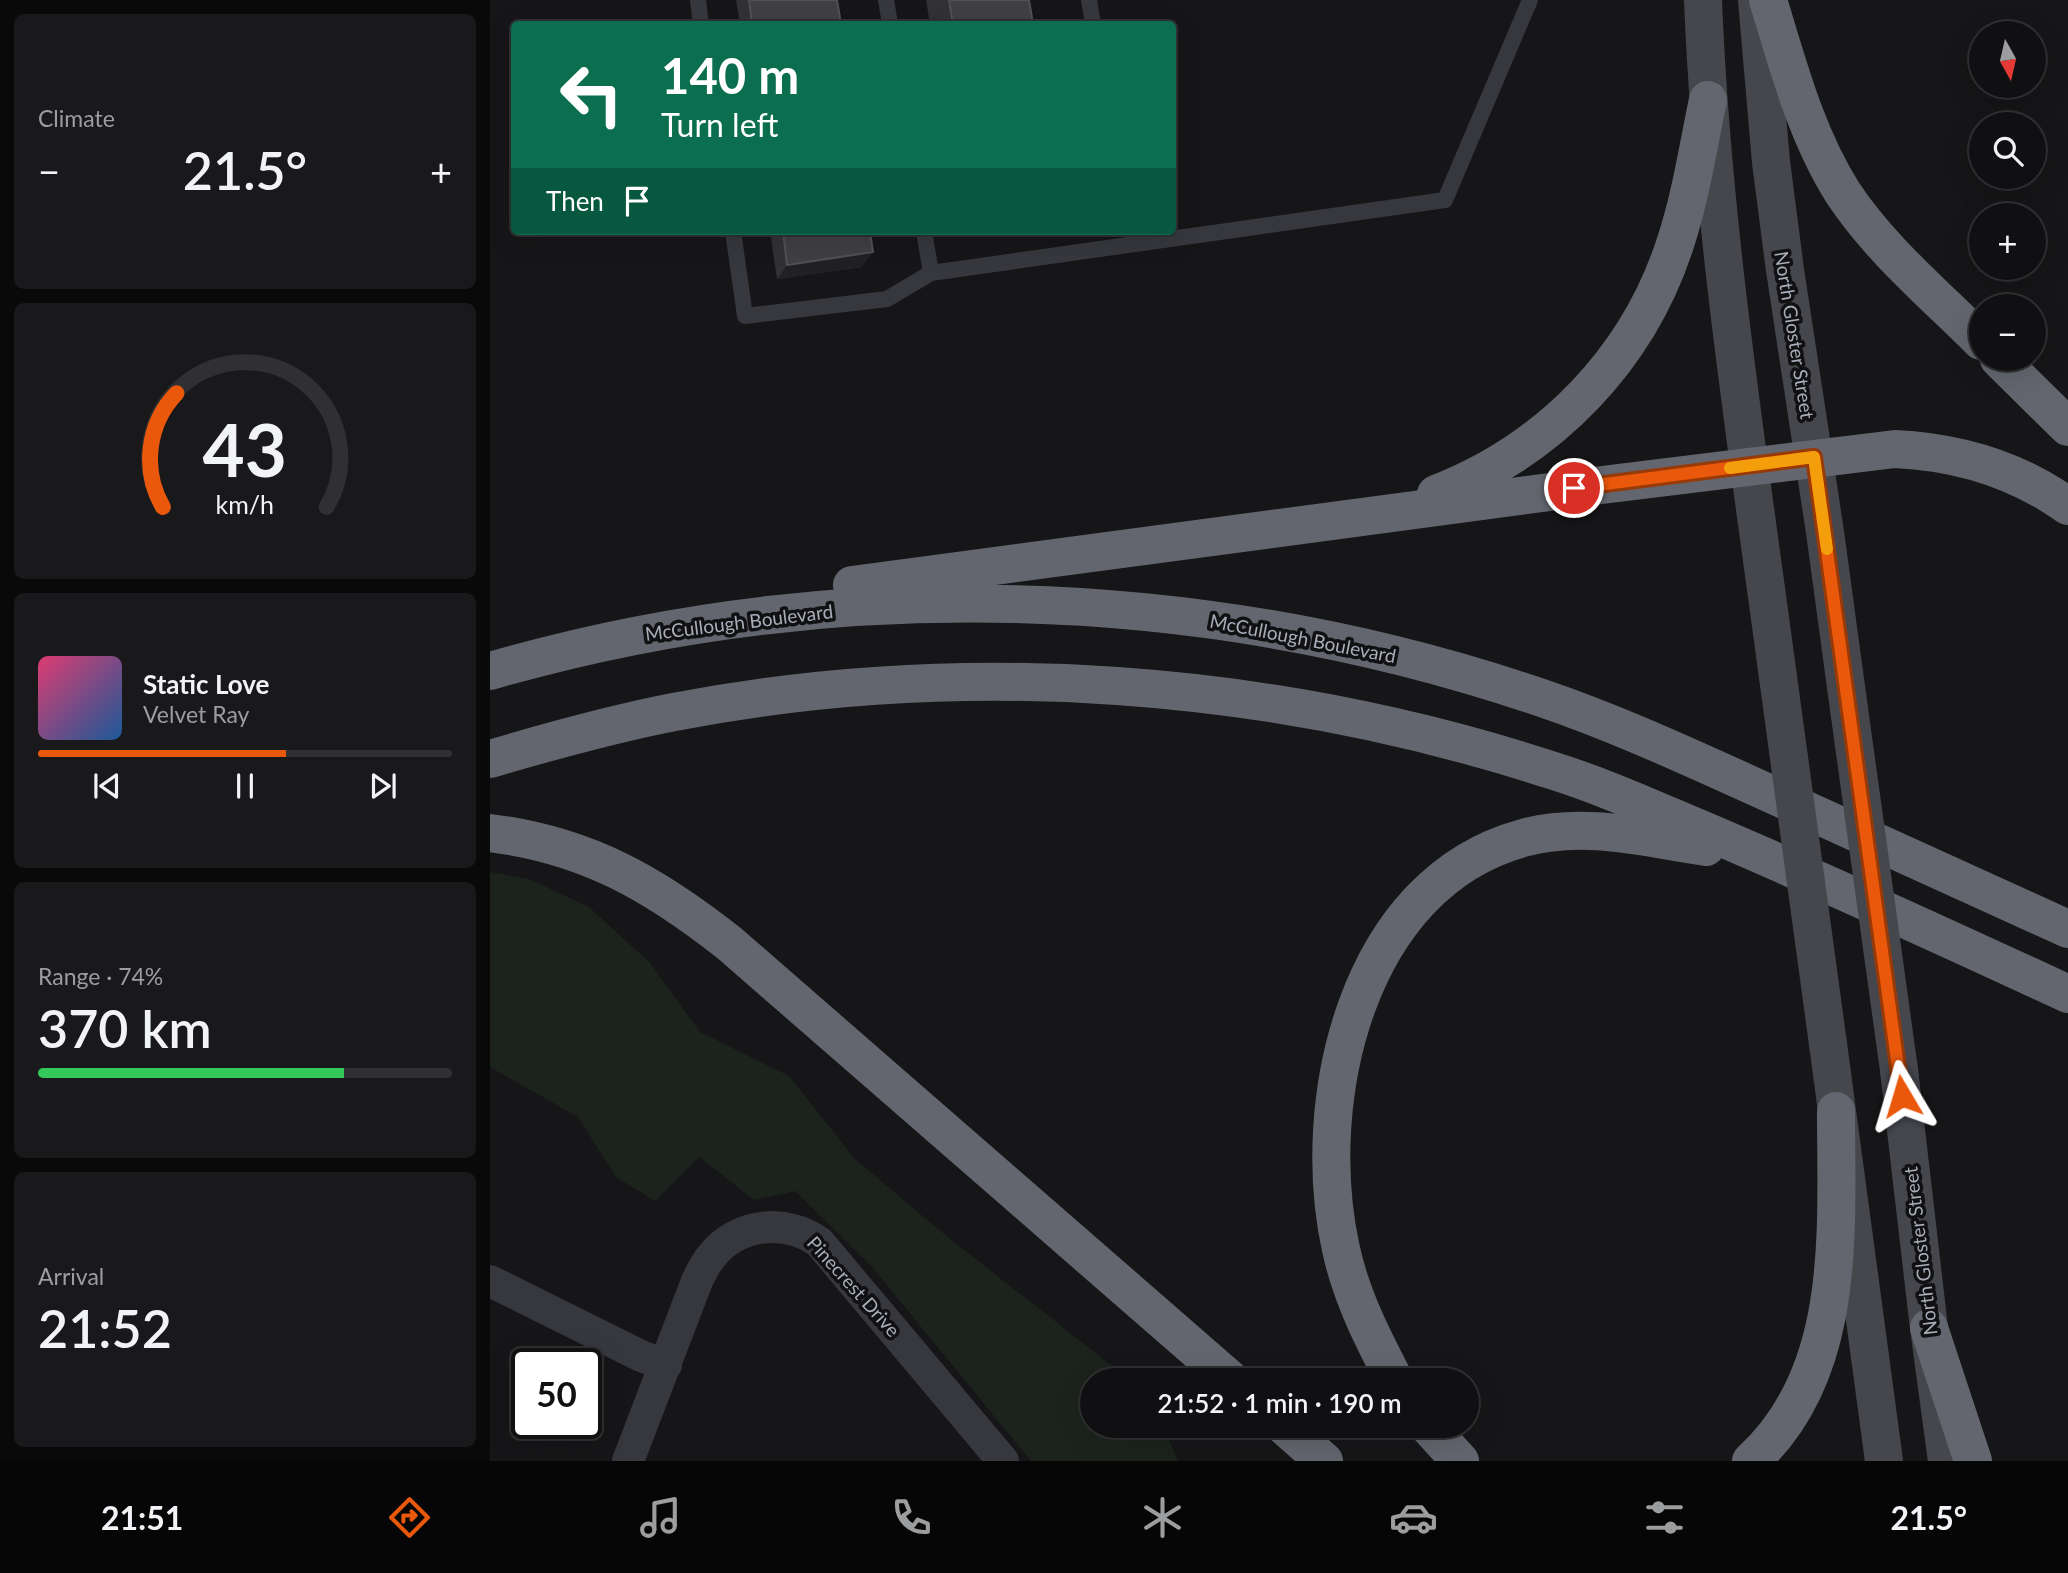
<!DOCTYPE html>
<html lang="en">
<head>
<meta charset="utf-8">
<style>
  :root { --surface:#101012; --page:#19191b; --text:#f1f3f6; --muted:#9c9d9f; --line:#303032; --accent:#ea580c }
  body { margin:0; font-family:Lato,sans-serif; background:var(--page); color:var(--text); height:100vh; display:flex; flex-direction:column; font-size:26px; white-space:nowrap }
  * { box-sizing:border-box; margin:0 }
  p { font-size:23px; color:var(--muted) }
  .icon { flex:none; width:38px; height:38px; fill:none; stroke:currentColor; stroke-width:2; stroke-linecap:round; stroke-linejoin:round }
  .map { position:relative; flex:1; overflow:hidden }
  .panel { display:flex; flex-direction:column; gap:14px; padding:14px; background:#09090a; width:490px }
  .panel>* { flex:none }
  .hud { position:absolute; left:21px; top:21px; width:665px; height:214px; border-radius:7px; box-shadow:0 7px 28px #0002,0 0 0 2px var(--line); background:#0b6e4f; color:#fff; overflow:hidden }
  .needle { width:46px; rotate:172deg }
  .controls { position:absolute; left:1479px; top:21px; display:grid; gap:14px }
  .controls a { display:grid; place-items:center; width:77px; height:77px; border-radius:50%; background:var(--surface); box-shadow:0 7px 28px #0002,0 0 0 2px var(--line); font-size:35px }
  .speed { position:absolute; left:21px; top:1348px; display:flex; gap:14px; font-size:35px; font-weight:700; text-align:center }
  .speed>* { display:grid; place-content:center; width:91px; height:91px; border-radius:50%; background:var(--surface); box-shadow:0 7px 28px #0002,0 0 0 2px var(--line); line-height:1 }
  .speed .limit { border:4px solid #111; border-radius:10px; background:#fff; color:#111 }
  .pin { position:absolute; display:grid; place-items:center; width:60px; height:60px; color:#fff; margin:-30px; border:4px solid #fff; border-radius:50%; box-shadow:0 2px 7px #0007 }
  .me { position:absolute; width:77px; margin:-38px; rotate:353deg; stroke-linejoin:round; filter:drop-shadow(0 0 5px #0008) }
  .turn { display:flex; align-items:center; gap:24px; height:147px; padding:0 35px; font-size:32px }
  .turn .icon { width:91px; height:91px; stroke-width:2.5 }
  .turn b { display:block; font-size:49px; line-height:60px }
  .then { display:flex; align-items:center; height:66px; padding:0 35px; background:#0003; gap:14px; font-size:26px }
  .big { font-size:52px; font-weight:600; line-height:1.1 }
  .panel .card { flex:1; display:flex; flex-direction:column; justify-content:center; gap:10px; min-width:0; padding:0 24px; border-radius:10px; background:var(--page) }
  .panel .dial { align-items:center; gap:0 }
  .dial svg { height:182px; overflow:visible; fill:none; stroke:var(--line); stroke-width:7; stroke-linecap:round; text-anchor:middle }
  .dial text { fill:var(--text); stroke:none }
  .song { display:flex; align-items:center; gap:21px }
  .cover { width:84px; height:84px; border-radius:10px; background:linear-gradient(135deg,hsl(340 70% 55%),hsl(210 70% 35%)) }
  .played { height:7px; border-radius:4px; background:linear-gradient(90deg,var(--accent) 60%,var(--line) 60%) }
  .keys { display:flex; justify-content:space-around; direction:ltr }
  .heat { display:flex; justify-content:space-between; align-items:center; font-size:38px; direction:ltr }
  .charge { height:10px; border-radius:5px; background:linear-gradient(90deg,#34c759 74%,var(--line) 0) }
  .trip { position:absolute; left:590px; top:1368px; width:399px; height:70px; border-radius:35px; background:var(--surface); box-shadow:0 7px 28px #0002,0 0 0 2px var(--line); font-weight:600; line-height:70px; text-align:center }
  .dock { display:flex; height:112px; justify-content:space-around; align-items:center; background:#060607; color:var(--muted) }
  .dock .icon { width:49px; height:49px }
  .dock .active { color:var(--accent) }
  .dock b { font-size:32px; color:var(--text) }
  main { display:flex; flex:1; min-height:0 }
  .map>svg:first-child { display:block }
  .green { fill:#1c231d }
  .lines { fill:none; stroke-linecap:round; stroke-linejoin:round }
  .lane { stroke:#37383d; stroke-width:16 }
  .street { stroke:#37383d; stroke-width:32 }
  .secondary { stroke:#45474d; stroke-width:38 }
  .highway { stroke:#63666e; stroke-width:38 }
  .secondary-bridge { stroke:#45474d; stroke-width:38 }
  .wall { fill:#323236 }
  .shaded-wall { fill:#212124 }
  .building { fill:#3f3f44; stroke:#4f5156; stroke-width:2 }
  .route-casing { stroke:#983908; stroke-width:18 }
  .route { stroke:#ea580c; stroke-width:12 }
  .slow { stroke:#f59e0b; stroke-width:12 }
  .labels { text-anchor:middle; dominant-baseline:central; stroke-width:7; stroke-linejoin:round; paint-order:stroke }
  .street-label { font-size:19px; fill:#a8adb8; stroke:#111113 }
</style>
</head>
<body>
<main>
<section class="panel">
<div class="card"><p>Climate</p>
<div class="heat"><a>−</a><b class="big">21.5°</b><a>+</a></div>
</div>
<div class="card dial"><svg viewBox="0 0 100 80">
<path d="M14 69A42 42 0 1 1 86 69"/>
<path d="M14 69A42 42 0 0 1 20 19" stroke="#ea580c"/>
<text x="50" y="56" font-size="32" font-weight="700">43</text>
<text x="50" y="72" font-size="11">km/h</text>
</svg></div>
<div class="card">
<div class="song"><i class="cover"></i><div><b>Static Love</b><p>Velvet Ray</p></div></div>
<div class="played"></div>
<div class="keys"><svg class="icon" aria-label="previous" viewBox="0 0 24 24"><path d="M18 5L8 12l10 7zM5 5v14"/></svg><svg class="icon" aria-label="pause" viewBox="0 0 24 24"><path d="M8 5v14M16 5v14"/></svg><svg class="icon" aria-label="next" viewBox="0 0 24 24"><path d="M6 5l10 7-10 7zM19 5v14"/></svg></div>
</div>
<div class="card"><p>Range · 74%</p><b class="big">370 km</b><div class="charge"></div></div>
<div class="card"><p>Arrival</p><b class="big">21:52</b></div>
</section>
<div class="map">
<svg width="1578" height="1461" viewBox="0 0 1578 1461">
  <rect width="100%" height="100%" fill="#161618"/>
  <path class="green" d="M0,872L39,879L99,907L160,963L210,1032L299,1076L365,1159L454,1234L641,1381H602V1426H673L688,1461H541L382,1267L305,1191L264,1200L209,1157L165,1201L126,1177L88,1117L0,1067Z"/>
  <g class="lines">
    <path class="lane" d="M208,0L211,24
      M396,0L400,24
      M599,0L603,24
      M243,231L255,316L397,299L441,273
      M434,231L441,273L955,200L1040,0"/>
    <path class="street" d="M0,1281L151,1356L176,1365
      M138,1461L207,1281C211,1273 215,1264 221,1257C247,1223 295,1218 329,1242L513,1461"/>
    <path class="secondary" d="M1213,0C1222,227 1258,452 1288,677
      M1267,0L1281,162L1295,270L1335,532L1359,709
      M1338,1044L1394,1461
      M1409,1070L1439,1328L1457,1461"/>
    <path class="highway" d="M1278,0C1298,65 1316,135 1353,193C1390,249 1444,294 1491,341
      M1509,359L1578,427
      M946,494C1060,450 1149,358 1186,241C1201,195 1208,147 1218,100
      M362,585L1112,485L1405,449C1469,452 1526,469 1578,506
      M0,671C342,572 712,583 1049,697C1132,725 1212,763 1292,799C1388,843 1483,886 1578,929
      M0,759C61,741 122,724 184,712C475,656 782,679 1064,771C1121,789 1176,815 1232,838C1348,888 1464,941 1578,994
      M0,833C97,845 164,884 239,943L742,1381
      M1439,1328L1483,1461
      M905,1381C883,1339 861,1296 851,1249C818,1101 867,883 1033,838C1094,821 1156,838 1216,847
      M794,1426L834,1461
      M938,1426L970,1461
      M1261,1461C1358,1373 1346,1230 1346,1111"/>
    <path class="secondary-bridge" d="M1288,677L1338,1044
      M1359,709L1409,1070"/>
  </g>
  <path class="wall" d="M246,0H347L351,24H250Z
    M436,0H539L543,24H440Z
    M280,231H380L372,267L287,279Z"/>
  <path class="shaded-wall" d="M383,252L372,267L287,279L297,265Z"/>
  <path class="building" d="M259,0H347L351,24H262Z
    M459,0H539L543,24H463Z
    M293,231H380L383,252L297,265Z"/>
  <g class="lines">
    <defs>
      <path id="route" d="M1084,488L1324,457L1412,1096"/>
    </defs>
    <use href="#route" class="route-casing"/>
    <use href="#route" class="route"/>
    <path class="slow" d="M1240,468L1324,457L1337,549"/>
  </g>
  <g class="labels">
    <g class="street-label">
      <text transform="translate(1305 335) rotate(81)">North Gloster Street</text>
      <text transform="translate(249 622) rotate(-7)">McCullough Boulevard</text>
      <text transform="translate(813 638) rotate(11)">McCullough Boulevard</text>
      <text transform="translate(1430 1251) rotate(-97)">North Gloster Street</text>
      <text transform="translate(364 1286) rotate(48)">Pinecrest Drive</text>
    </g>
  </g>
</svg>
<div class="controls">
<a><svg class="needle" viewBox="-14 -14 28 28"><path d="M0-13l5 13h-10z" fill="#e53935"/><path d="M0 13l5-13h-10z" fill="#9c9d9f"/></svg></a>
<a><svg class="icon" aria-label="search" viewBox="0 0 24 24"><circle cx="10" cy="10" r="6"/><path d="M15 15l6 6"/></svg></a>
<a>+</a>
<a>−</a>
</div>
<div class="speed"><div class="limit">50</div></div>
<div class="pin" style="left:1084px;top:488px;background:#d93025"><svg class="icon" aria-label="arrive" viewBox="0 0 24 24"><path d="M6 21V4h12l-3 4 3 4H6"/></svg></div>
<svg class="me" style="left:1412px;top:1096px" viewBox="-20 -20 40 40"><path d="M0-17L14 15 0 8-14 15z" fill="#ea580c" stroke="#fff" stroke-width="4"/></svg>
<div class="trip">21:52 · 1 min · 190 m</div>
<div class="hud">
<div class="turn"><svg class="icon" aria-label="left" viewBox="0 0 24 24"><path d="M17 20v-9H6M10 6l-5 5 5 5"/></svg><div><b>140 m</b>Turn left</div></div>
<div class="then">Then<svg class="icon" aria-label="arrive" viewBox="0 0 24 24"><path d="M6 21V4h12l-3 4 3 4H6"/></svg></div>
</div>
</div>
</main>
<nav class="dock">
<b>21:51</b>
<svg class="icon active" aria-label="directions" viewBox="0 0 24 24"><path d="M12 3l9 9-9 9-9-9zM9 14v-3h6M13 9l2 2-2 2"/></svg>
<svg class="icon" aria-label="music" viewBox="0 0 24 24"><path d="M9 18V5l10-2v13"/><circle cx="6" cy="18" r="3"/><circle cx="16" cy="16" r="3"/></svg>
<svg class="icon" aria-label="phone" viewBox="0 0 24 24"><path d="M5 4h4l2 5-3 2q2 4 5 5l2-3 5 2v4C11 20 4 13 5 4z"/></svg>
<svg class="icon" aria-label="climate" viewBox="0 0 24 24"><path d="M12 3v18M4 7l16 10M4 17L20 7"/></svg>
<svg class="icon" aria-label="car" viewBox="0 0 24 24"><path d="M5 17H2v-5l4-1 3-4h7l3 4 3 1v5h-3M9 17h6M6 11h13"/><circle cx="7" cy="17" r="2"/><circle cx="17" cy="17" r="2"/></svg>
<svg class="icon" aria-label="filters" viewBox="0 0 24 24"><path d="M4 7h16M4 17h16"/><circle cx="9" cy="7" r="2"/><circle cx="15" cy="17" r="2"/></svg>
<b>21.5°</b>
</nav>
</body>
</html>
